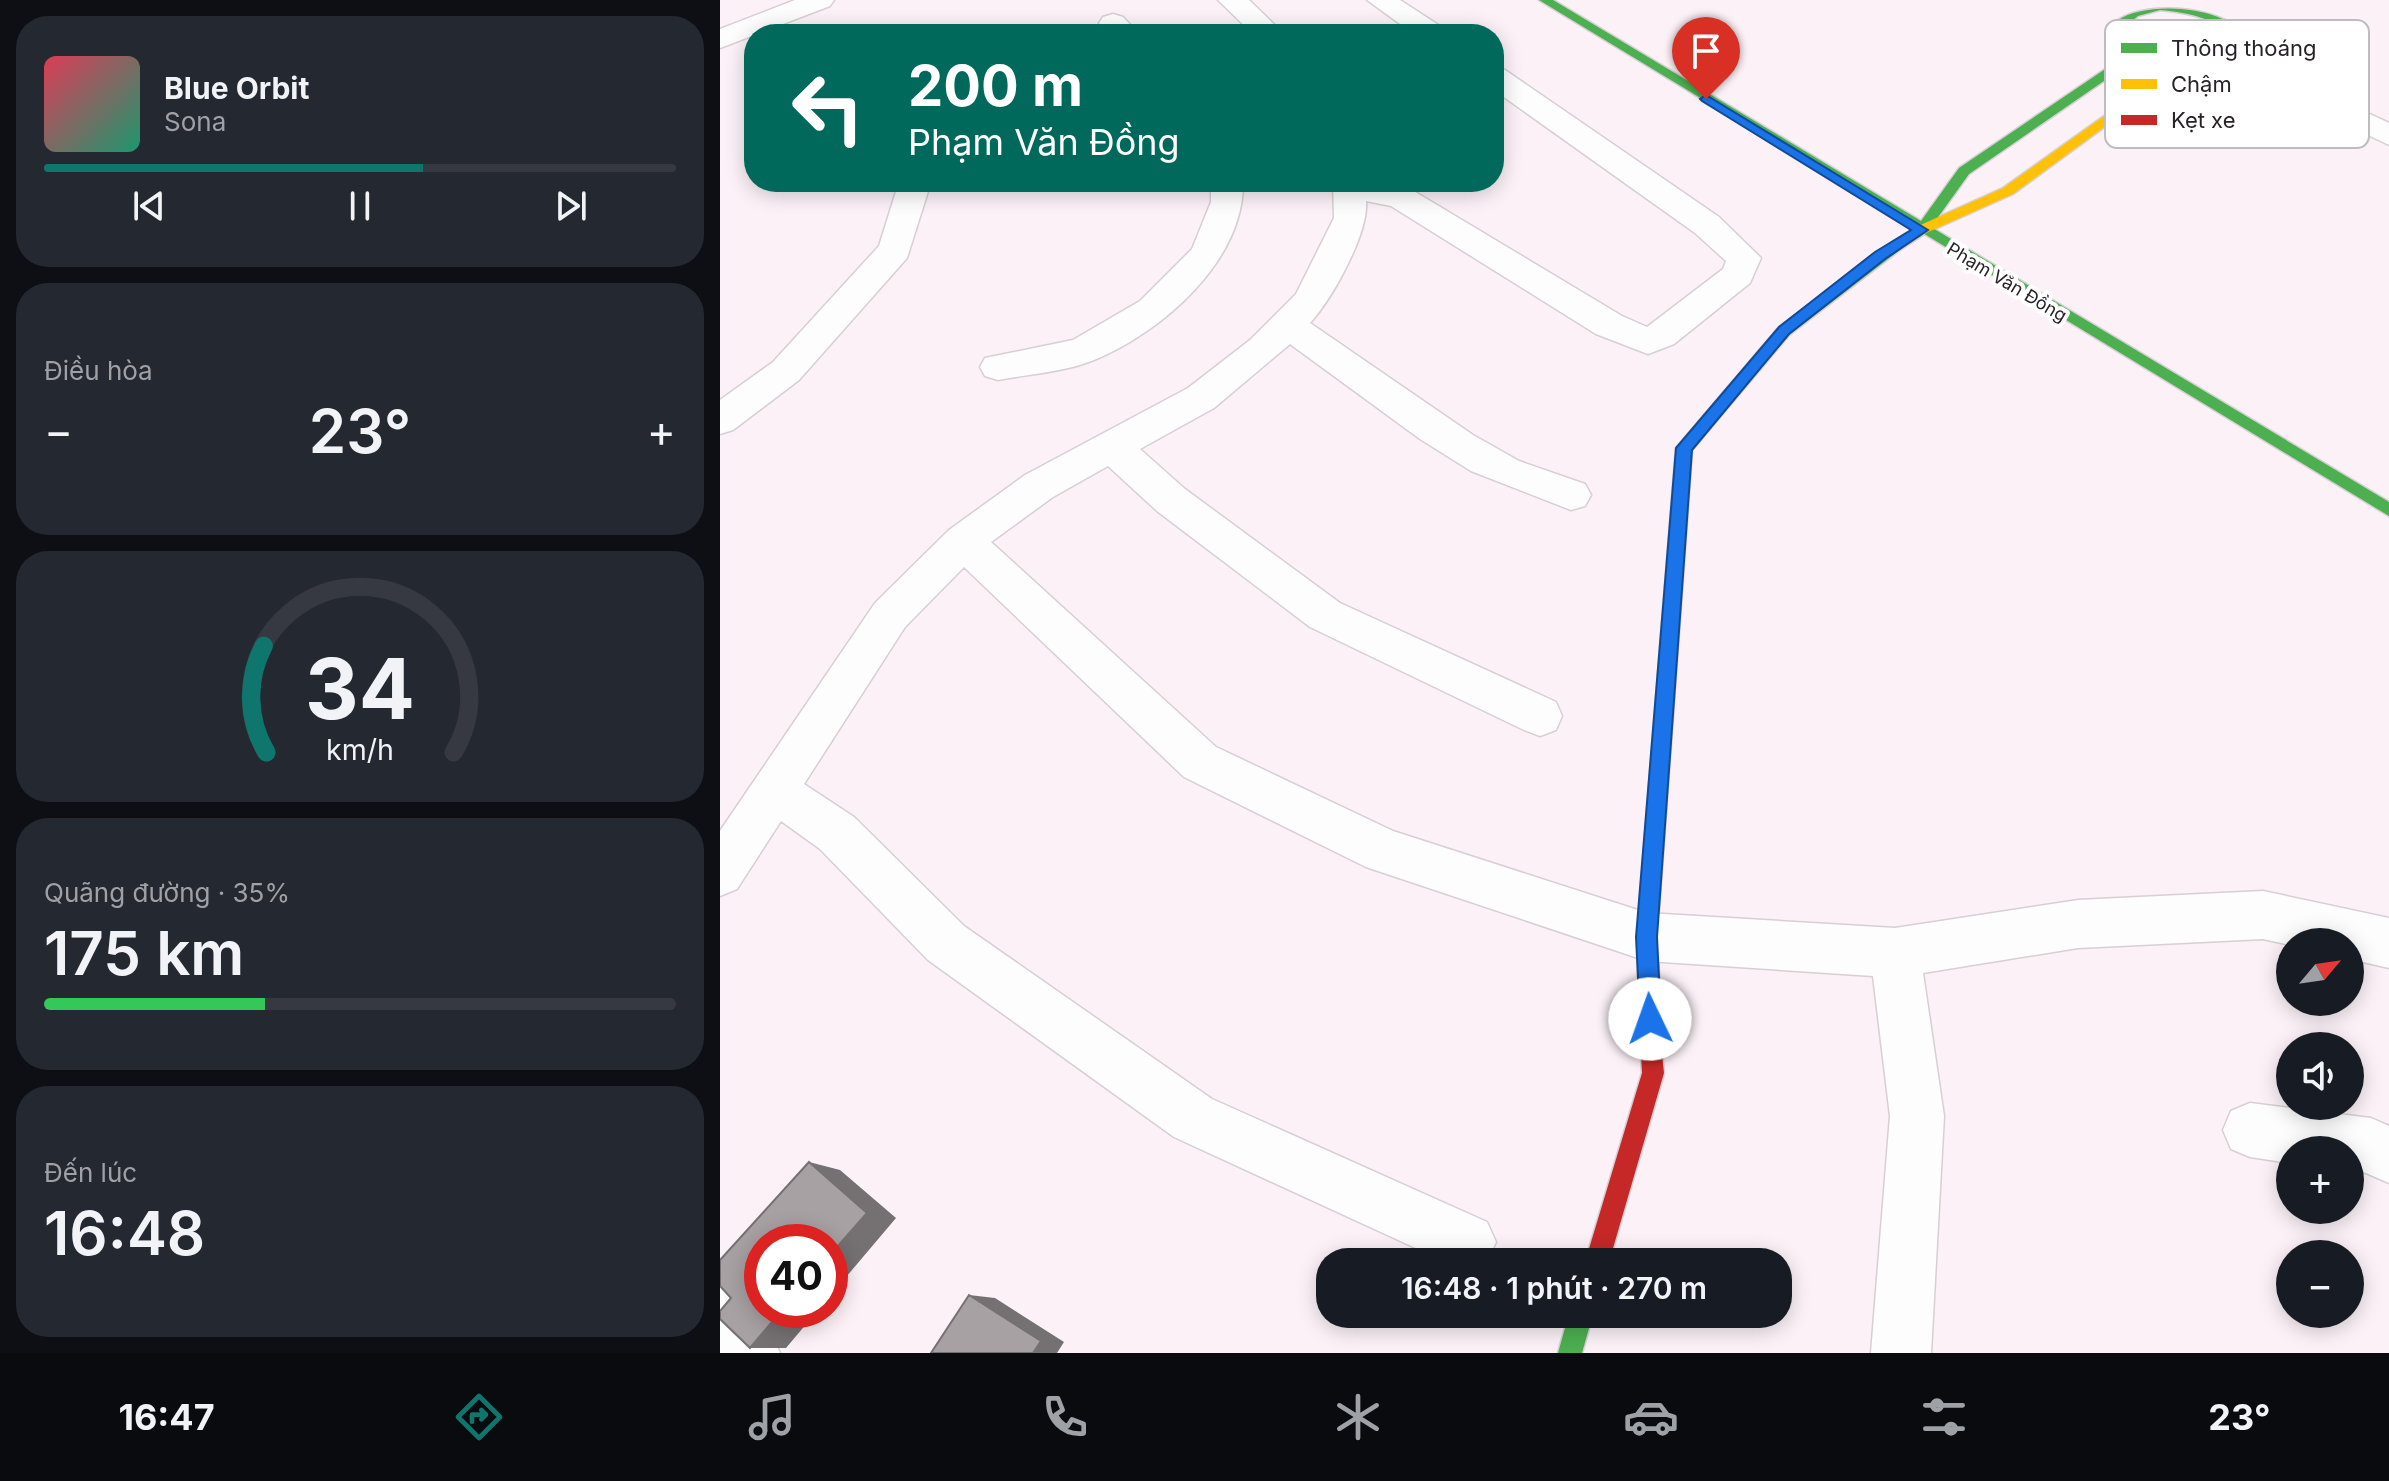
<!DOCTYPE html>
<html lang="vi">
<head>
<meta charset="utf-8">
<style>
  :root { --surface:#171b24; --page:#242831; --text:#f1f3f6; --muted:#9ea1a6; --line:#363941; --accent:#0f766e }
  body { margin:0; font-family:Inter,sans-serif; background:var(--page); color:var(--text); height:100vh; display:flex; flex-direction:column; font-size:30px; white-space:nowrap }
  * { box-sizing:border-box; margin:0 }
  p { font-size:26px; color:var(--muted) }
  .icon { flex:none; width:44px; height:44px; fill:none; stroke:currentColor; stroke-width:2; stroke-linecap:round; stroke-linejoin:round }
  .map { position:relative; flex:1; overflow:hidden }
  .sheet { display:flex; flex-direction:column; gap:16px; padding:16px; background:#0d0f14; width:720px }
  .sheet>* { flex:none }
  .guide { position:absolute; left:24px; top:24px; width:760px; height:168px; border-radius:32px; box-shadow:0 4px 20px #0003; background:#00695c; color:#fff; overflow:hidden }
  .needle { width:52px; rotate:61deg }
  .controls { position:absolute; left:1556px; top:928px; display:grid; gap:16px }
  .controls a { display:grid; place-items:center; width:88px; height:88px; border-radius:50%; background:var(--surface); box-shadow:0 4px 20px #0003; font-size:40px }
  .speed { position:absolute; left:24px; top:1224px; display:flex; gap:16px; font-size:40px; font-weight:700; text-align:center }
  .speed>* { display:grid; place-content:center; width:104px; height:104px; border-radius:50%; background:var(--surface); box-shadow:0 4px 20px #0003; line-height:1 }
  .speed .limit { border:12px solid #d22; background:#fff; color:#111 }
  .pin { position:absolute; display:grid; place-items:center; width:68px; height:68px; color:#fff; margin:-82px -34px; border-radius:50% 50% 50% 0; rotate:-45deg; box-shadow:0 0 8px #0007 }
  .pin .icon { rotate:45deg }
  .me { position:absolute; width:88px; margin:-44px; rotate:357deg; stroke-linejoin:round; filter:drop-shadow(0 0 6px #0008) }
  .turn { display:flex; align-items:center; gap:28px; height:168px; padding:0 32px; font-size:36px }
  .turn .icon { width:104px; height:104px; stroke-width:2.5 }
  .turn b { display:block; font-size:56px; line-height:68px }
  .big { font-size:60px; font-weight:600; line-height:1.1 }
  .sheet .tile { flex:1; display:flex; flex-direction:column; justify-content:center; gap:12px; min-width:0; padding:0 28px; border-radius:32px; background:var(--page) }
  .sheet .dial { align-items:center; gap:0 }
  .dial svg { height:208px; overflow:visible; fill:none; stroke:var(--line); stroke-width:7; stroke-linecap:round; text-anchor:middle }
  .dial text { fill:var(--text); stroke:none }
  .song { display:flex; align-items:center; gap:24px }
  .cover { width:96px; height:96px; border-radius:12px; background:linear-gradient(135deg,hsl(350 70% 55%),hsl(160 70% 35%)) }
  .played { height:8px; border-radius:4px; background:linear-gradient(90deg,var(--accent) 60%,var(--line) 60%) }
  .keys { display:flex; justify-content:space-around; direction:ltr }
  .heat { display:flex; justify-content:space-between; align-items:center; font-size:44px; direction:ltr }
  .charge { height:12px; border-radius:6px; background:linear-gradient(90deg,#34c759 35%,var(--line) 0) }
  .trip { position:absolute; left:596px; top:1248px; width:476px; height:80px; border-radius:32px; background:var(--surface); box-shadow:0 4px 20px #0003; font-weight:600; line-height:80px; text-align:center }
  .tab-bar { display:flex; height:128px; justify-content:space-around; align-items:center; background:#090b0e; color:var(--muted) }
  .tab-bar .icon { width:56px; height:56px }
  .tab-bar .current { color:var(--accent) }
  .tab-bar b { font-size:36px; color:var(--text) }
  main { display:flex; flex:1; min-height:0 }
  .map>svg:first-child { display:block }
  .green { fill:#fce0f0 }
  .lines { fill:none; stroke-linecap:round; stroke-linejoin:round }
  .street-casing { stroke:#d7cfd3; stroke-width:3 }
  .fast-casing { stroke:#d7cfd3; stroke-width:3 }
  .slow-casing { stroke:#d7cfd3; stroke-width:3 }
  .jam-casing { stroke:#d7cfd3; stroke-width:3 }
  .street { fill:#fefdfe; fill-rule:evenodd }
  .fast { fill:#4caf50; fill-rule:evenodd }
  .slow { fill:#ffc107; fill-rule:evenodd }
  .jam { fill:#c62828; fill-rule:evenodd }
  .shaded-wall { fill:#757173 }
  .building { fill:#a7a1a4; stroke:#757173; stroke-width:2 }
  .route { fill:#1a73e8; stroke:#114b97; stroke-width:2 }
  .labels { text-anchor:middle; dominant-baseline:central; stroke-width:8; stroke-linejoin:round; paint-order:stroke }
  .far-street-label { font-size:18px; fill:#282226; stroke:#fff }
  .key { fill:#fff; stroke:#bebdbe; stroke-width:2 }
  .key-label { font-size:22px; fill:#282226 }
</style>
</head>
<body>
<main>
<section class="sheet">
<div class="tile">
<div class="song"><i class="cover"></i><div><b>Blue Orbit</b><p>Sona</p></div></div>
<div class="played"></div>
<div class="keys"><svg class="icon" aria-label="previous" viewBox="0 0 24 24"><path d="M18 5L8 12l10 7zM5 5v14"/></svg><svg class="icon" aria-label="pause" viewBox="0 0 24 24"><path d="M8 5v14M16 5v14"/></svg><svg class="icon" aria-label="next" viewBox="0 0 24 24"><path d="M6 5l10 7-10 7zM19 5v14"/></svg></div>
</div>
<div class="tile"><p>Điều hòa</p>
<div class="heat"><a>−</a><b class="big">23°</b><a>+</a></div>
</div>
<div class="tile dial"><svg viewBox="0 0 100 80">
<path d="M14 69A42 42 0 1 1 86 69"/>
<path d="M14 69A42 42 0 0 1 13 28" stroke="#0f766e"/>
<text x="50" y="56" font-size="32" font-weight="700">34</text>
<text x="50" y="72" font-size="11">km/h</text>
</svg></div>
<div class="tile"><p>Quãng đường · 35%</p><b class="big">175 km</b><div class="charge"></div></div>
<div class="tile"><p>Đến lúc</p><b class="big">16:48</b></div>
</section>
<div class="map">
<svg width="1669" height="1353" viewBox="0 0 1669 1353">
  <rect width="100%" height="100%" fill="#fbf1f6"/>
  <path class="green" d="M1437,19C1459,18 1496,23 1498,50C1482,75 1426,63 1417,36L1422,25Z"/>
  <g class="lines">
    <defs>
      <path id="street" d="M75,0H114L110,6L0,48V29Z
        M498,0H529L564,34H533Z
        M647,0H680L723,28L727,34H694Z
        M393,14L403,17L419,34H388L379,23L383,17Z
        M1522,55L1669,123V145L1512,70L1507,64L1512,58Z
        M774,67L785,70L999,217L1041,258L1030,283L954,344L928,354L876,334L671,206L646,201C649,233 612,299 590,323L753,435L799,461L865,484L871,495L865,506L851,510L751,471L700,439L570,344L494,408L420,449L465,489L620,603L836,702L842,716L836,730L820,736L804,730L590,627L437,511L388,466L333,497L271,542L496,747L673,831L927,913L1175,928L1358,900L1543,891L1669,918V968L1630,959V942H1570V945L1543,939L1358,948L1203,973L1224,1116L1211,1353H1151L1170,1116L1153,976L927,961L646,867L464,777L244,567L185,627L84,784L134,817L244,926L492,1099L767,1222L776,1242L767,1262H726L454,1137L208,960L100,849L61,821L17,889L0,896V831L155,603L229,530L305,475L468,388L530,340L576,294L614,218L613,182H654L692,190L902,316L927,327L1003,269L1006,261L975,233L774,90Z
        M179,182H211L187,258L79,380L13,430L0,434V400L53,362L159,246Z
        M491,182H523C524,261 442,332 374,360C345,372 309,374 278,380L265,376L260,367L265,358L353,340L420,301L472,249L491,202Z
        M1530,1103L1651,1118L1669,1126V1183L1646,1173L1630,1171V1150H1570V1163L1530,1157L1511,1149L1503,1130L1511,1111Z
        M0,1286C30,1299 48,1324 60,1353H0Z"/>
      <path id="fast" d="M819,0H833L1201,221L1239,168L1406,55L1392,37C1393,31 1394,24 1398,20C1427,0 1512,5 1529,42C1531,47 1530,55 1530,61C1500,91 1445,85 1413,61L1249,174L1211,227L1669,502V516ZM1440,10C1471,13 1499,18 1518,44V60C1481,87 1430,72 1404,37L1407,25L1418,16Z
        M1176,241L1181,243V249L1069,335L972,450L937,937L942,1035L939,1043L931,1046L923,1043L920,1035L917,937L956,448L1059,327Z
        M849,1314H873L862,1353H838Z"/>
      <path id="slow" d="M1450,69L1456,73L1454,76L1293,194L1206,233L1181,249H1171V243L1196,227L1283,188Z"/>
      <path id="jam" d="M931,1024L939,1027L944,1073L889,1262H865L922,1073L920,1035L923,1027Z"/>
    </defs>
    <use href="#street" class="street-casing"/>
    <use href="#fast" class="fast-casing"/>
    <use href="#slow" class="slow-casing"/>
    <use href="#jam" class="jam-casing"/>
    <use href="#street" class="street"/>
    <use href="#fast" class="fast"/>
    <use href="#slow" class="slow"/>
    <use href="#jam" class="jam"/>
  </g>
  <path class="shaded-wall" d="M89,1162L120,1170L176,1218L110,1296V1255Z
    M249,1295L275,1298L344,1342L337,1353H313Z
    M62,1310H98L66,1348H30Z"/>
  <path class="building" d="M89,1162L147,1213L110,1255V1242H42V1310H62L30,1348L0,1319V1311L11,1298L0,1286V1260Z
    M249,1295L321,1341L313,1353H211Z"/>
  <path class="route" d="M986,95L1208,230L1165,259L1069,334L972,450L937,937L941,1019L938,1026L930,1029L923,1026L920,1019L916,937L956,448L1059,327L1155,252L1191,230L982,101L980,99Z"/>
  <g class="labels">
    <g class="far-street-label">
      <text transform="translate(1287 282) rotate(31)">Phạm Văn Đồng</text>
    </g>
  </g>
  <rect x="1385" y="20" width="264" height="128" rx="12" class="key"/>
  <rect x="1401" y="43" width="36" height="10" fill="#4caf50"/>
  <rect x="1401" y="79" width="36" height="10" fill="#ffc107"/>
  <rect x="1401" y="115" width="36" height="10" fill="#c62828"/>
  <g class="key-label">
    <text x="1451" y="56">Thông thoáng</text>
    <text x="1451" y="92">Chậm</text>
    <text x="1451" y="128">Kẹt xe</text>
  </g>
</svg>
<div class="controls">
<a><svg class="needle" viewBox="-14 -14 28 28"><path d="M0-13l5 13h-10z" fill="#e53935"/><path d="M0 13l5-13h-10z" fill="#9ea1a6"/></svg></a>
<a><svg class="icon" aria-label="sound" viewBox="0 0 24 24"><path d="M4 9h4l5-4v14l-5-4H4zM17 9q2 3 0 6"/></svg></a>
<a>+</a>
<a>−</a>
</div>
<div class="speed"><div class="limit">40</div></div>
<div class="pin" style="left:986px;top:99px;background:#d93025"><svg class="icon" aria-label="arrive" viewBox="0 0 24 24"><path d="M6 21V4h12l-3 4 3 4H6"/></svg></div>
<svg class="me" style="left:930px;top:1019px" viewBox="-20 -20 40 40"><circle r="19" fill="#fff"/><path d="M0-13L10 11 0 6-10 11z" fill="#1a73e8"/></svg>
<div class="trip">16:48 · 1 phút · 270 m</div>
<div class="guide">
<div class="turn"><svg class="icon" aria-label="left" viewBox="0 0 24 24"><path d="M17 20v-9H6M10 6l-5 5 5 5"/></svg><div><b>200 m</b>Phạm Văn Đồng</div></div>
</div>
</div>
</main>
<nav class="tab-bar">
<b>16:47</b>
<svg class="icon current" aria-label="directions" viewBox="0 0 24 24"><path d="M12 3l9 9-9 9-9-9zM9 14v-3h6M13 9l2 2-2 2"/></svg>
<svg class="icon" aria-label="music" viewBox="0 0 24 24"><path d="M9 18V5l10-2v13"/><circle cx="6" cy="18" r="3"/><circle cx="16" cy="16" r="3"/></svg>
<svg class="icon" aria-label="phone" viewBox="0 0 24 24"><path d="M5 4h4l2 5-3 2q2 4 5 5l2-3 5 2v4C11 20 4 13 5 4z"/></svg>
<svg class="icon" aria-label="climate" viewBox="0 0 24 24"><path d="M12 3v18M4 7l16 10M4 17L20 7"/></svg>
<svg class="icon" aria-label="car" viewBox="0 0 24 24"><path d="M5 17H2v-5l4-1 3-4h7l3 4 3 1v5h-3M9 17h6M6 11h13"/><circle cx="7" cy="17" r="2"/><circle cx="17" cy="17" r="2"/></svg>
<svg class="icon" aria-label="filters" viewBox="0 0 24 24"><path d="M4 7h16M4 17h16"/><circle cx="9" cy="7" r="2"/><circle cx="15" cy="17" r="2"/></svg>
<b>23°</b>
</nav>
</body>
</html>
